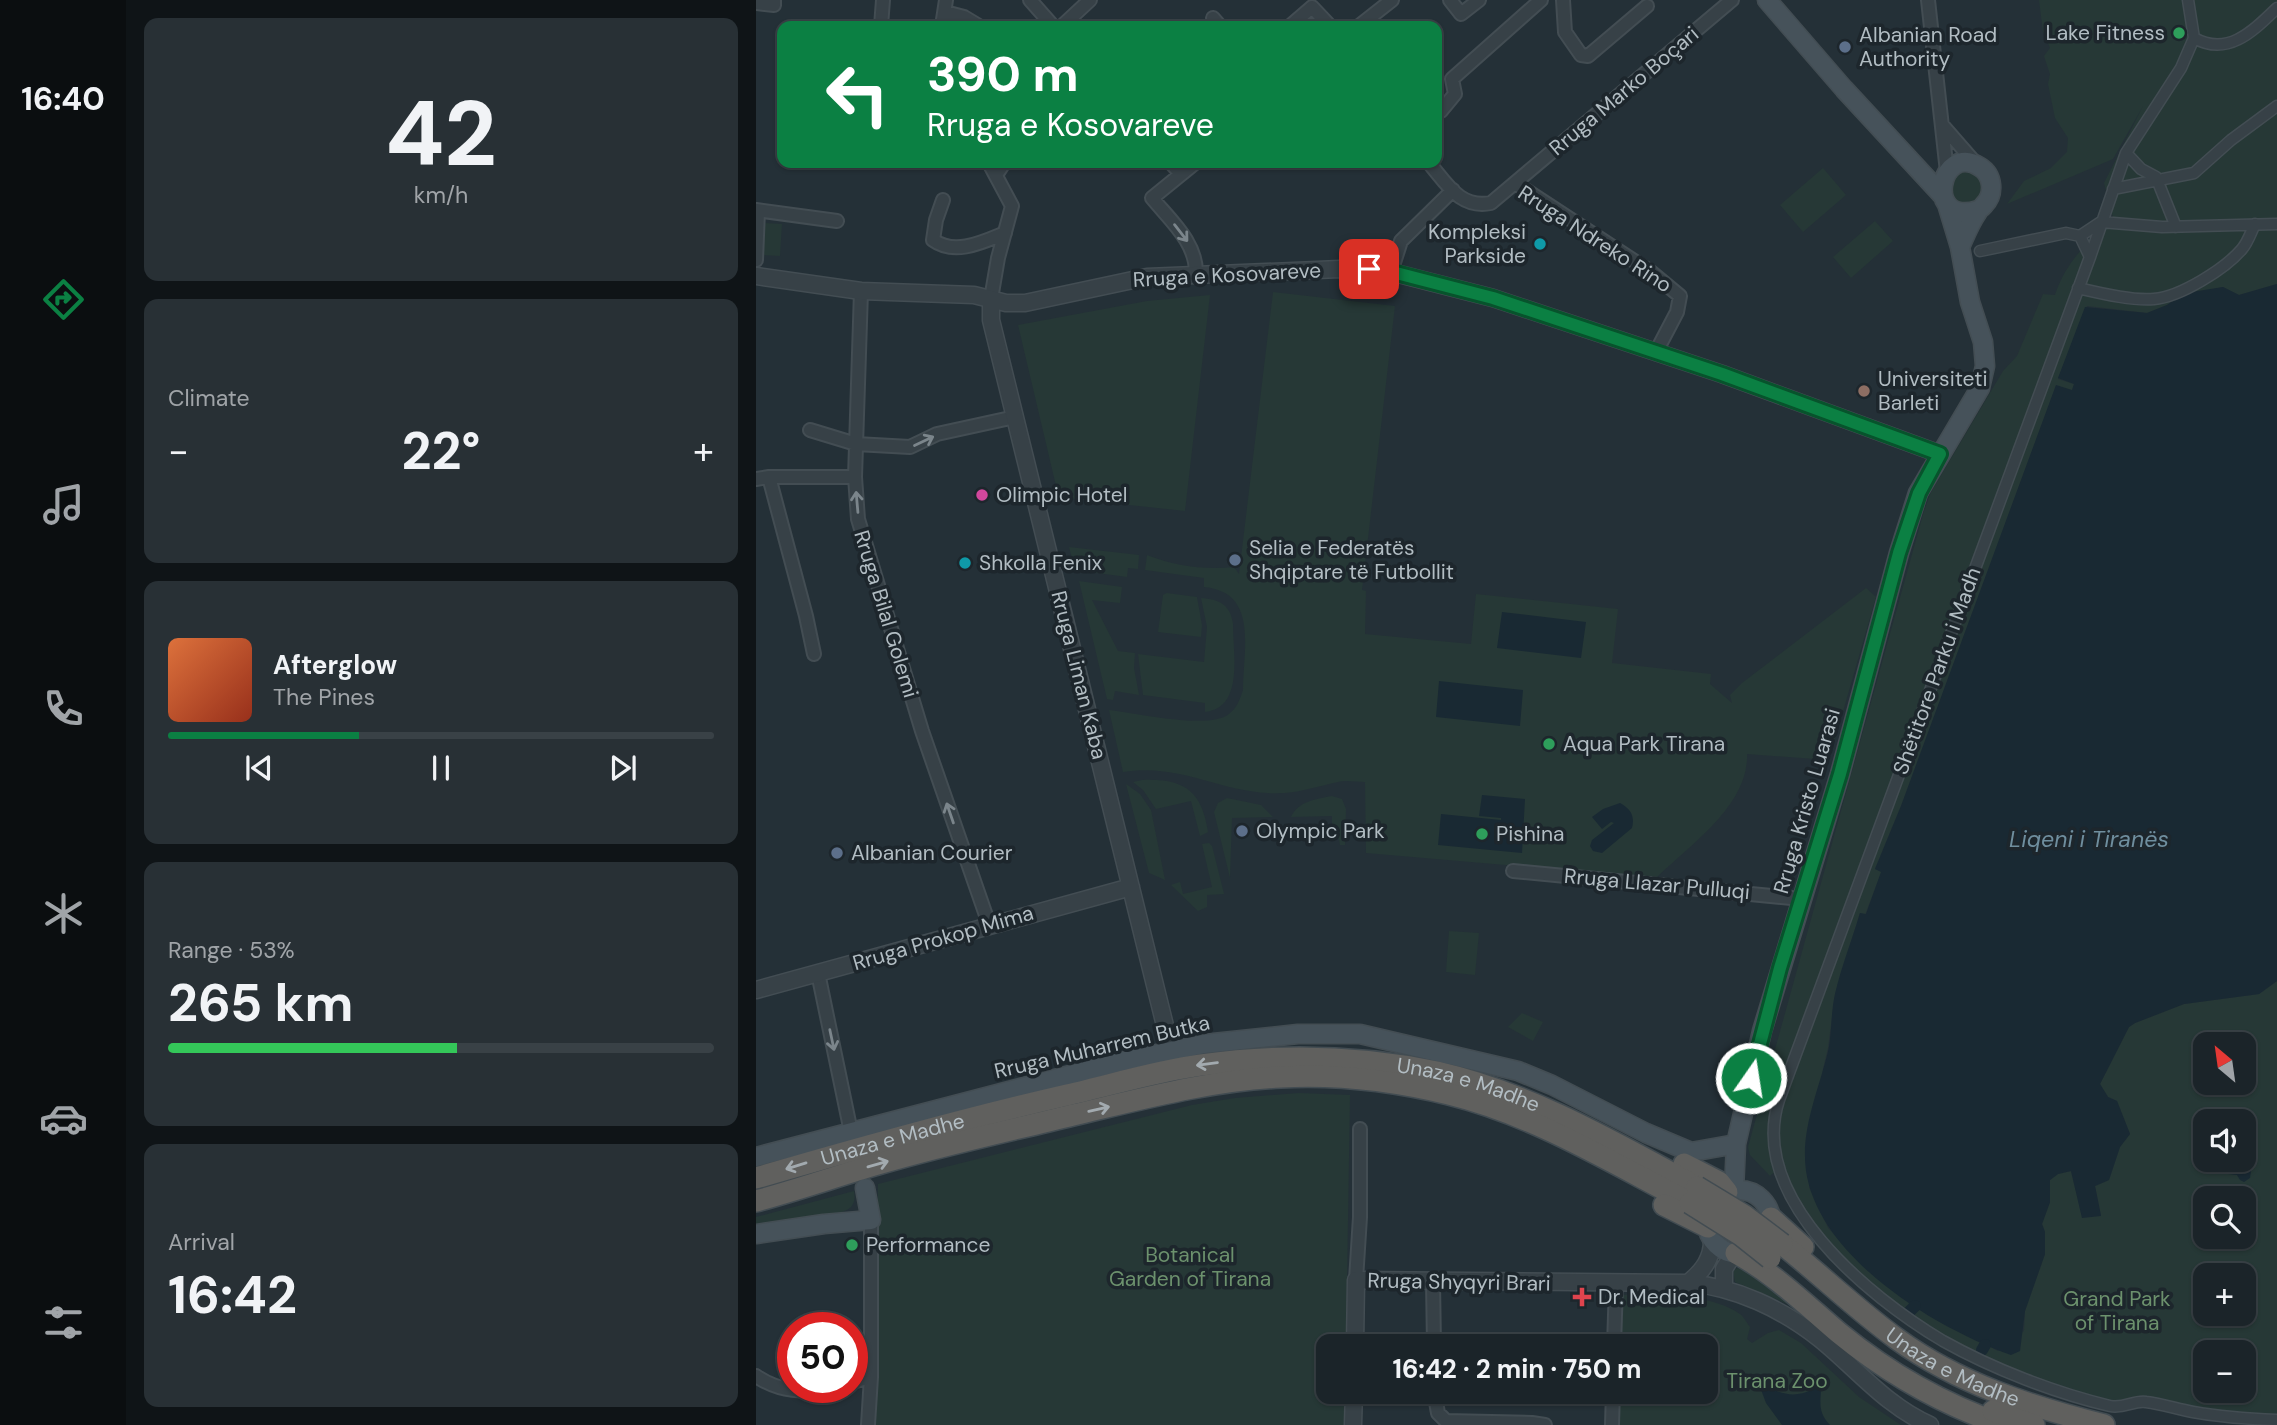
<!DOCTYPE html>
<html lang="en">
<head>
<meta charset="utf-8">
<style>
  :root { --surface:#1b2429; --page:#283035; --text:#f1f3f6; --muted:#a0a4a8; --line:#394146; --accent:#0b8043 }
  body { margin:0; font-family:"DM Sans",sans-serif; background:var(--page); color:var(--text); height:100vh; display:flex; flex-direction:column; font-size:26px; white-space:nowrap }
  * { box-sizing:border-box; margin:0 }
  p { font-size:23px; color:var(--muted) }
  .icon { flex:none; width:38px; height:38px; fill:none; stroke:currentColor; stroke-width:2; stroke-linecap:round; stroke-linejoin:round }
  .map { position:relative; flex:1; overflow:hidden }
  .details { display:flex; flex-direction:column; gap:18px; padding:18px; background:#0f1417; width:630px }
  .details>* { flex:none }
  .banner { position:absolute; left:21px; top:21px; width:665px; height:147px; border-radius:14px; box-shadow:0 2px 5px #0004,0 0 0 2px var(--line); background:#0b8043; color:#fff; overflow:hidden }
  .needle { width:46px; rotate:331deg }
  .buttons { position:absolute; left:1437px; top:1032px; display:grid; gap:14px }
  .buttons a { display:grid; place-items:center; width:63px; height:63px; border-radius:14px; background:var(--surface); box-shadow:0 2px 5px #0004,0 0 0 2px var(--line); font-size:35px }
  .speed { position:absolute; left:21px; top:1312px; display:flex; gap:14px; font-size:35px; font-weight:700; text-align:center }
  .speed>* { display:grid; place-content:center; width:91px; height:91px; border-radius:50%; background:var(--surface); box-shadow:0 2px 5px #0004,0 0 0 2px var(--line); line-height:1 }
  .speed .limit { border:10px solid #d22; background:#fff; color:#111 }
  .pin { position:absolute; display:grid; place-items:center; width:60px; height:60px; color:#fff; margin:-30px; border-radius:14px; box-shadow:0 4px 10px #0006 }
  .me { position:absolute; width:77px; margin:-38px; rotate:13deg; stroke-linejoin:round; filter:drop-shadow(0 0 5px #0008) }
  .turn { display:flex; align-items:center; gap:24px; height:147px; padding:0 35px; font-size:32px }
  .turn .icon { width:91px; height:91px; stroke-width:2.5 }
  .turn b { display:block; font-size:49px; line-height:60px }
  .big { font-size:52px; font-weight:700; line-height:1.1 }
  .details .widget { flex:1; display:flex; flex-direction:column; justify-content:center; gap:10px; min-width:0; padding:0 24px; border-radius:14px; background:var(--page) }
  .details .dial { align-items:center; gap:0 }
  .dial b { font-size:91px; line-height:1 }
  .song { display:flex; align-items:center; gap:21px }
  .cover { width:84px; height:84px; border-radius:10px; background:linear-gradient(135deg,hsl(20 70% 55%),hsl(10 70% 35%)) }
  .played { height:7px; border-radius:4px; background:linear-gradient(90deg,var(--accent) 35%,var(--line) 35%) }
  .keys { display:flex; justify-content:space-around; direction:ltr }
  .heat { display:flex; justify-content:space-between; align-items:center; font-size:38px; direction:ltr }
  .charge { height:10px; border-radius:5px; background:linear-gradient(90deg,#34c759 53%,var(--line) 0) }
  .trip { position:absolute; left:560px; top:1334px; width:402px; height:70px; border-radius:14px; background:var(--surface); box-shadow:0 2px 5px #0004,0 0 0 2px var(--line); font-weight:700; line-height:70px; text-align:center }
  main { display:flex; flex:1; min-height:0 }
  .dock { display:flex; flex-direction:column; width:126px; justify-content:space-around; align-items:center; background:#0b0e10; color:var(--muted) }
  .dock .icon { width:49px; height:49px }
  .dock .selected { color:var(--accent) }
  .dock b { font-size:32px; color:var(--text) }
  .map>svg:first-child { display:block }
  .green { fill:#263836; fill-rule:evenodd }
  .water { fill:#192933 }
  .lines { fill:none; stroke-linecap:round; stroke-linejoin:round }
  .canal { stroke:#192933; stroke-width:12 }
  .pedestrian-casing { stroke:#434d53; stroke-width:13 }
  .minor-casing { stroke:#434d53; stroke-width:16 }
  .tertiary-casing { stroke:#434d53; stroke-width:19 }
  .secondary-casing { stroke:#434d53; stroke-width:21 }
  .trunk-casing { stroke:#424c52; stroke-width:24 }
  .pedestrian { stroke:#374147; stroke-width:10 }
  .minor { stroke:#374147; stroke-width:12 }
  .tertiary { stroke:#374147; stroke-width:16 }
  .secondary { stroke:#46525a; stroke-width:18 }
  .trunk { stroke:#60605e; stroke-width:21 }
  .trunk-bridge-casing { stroke:#424c52; stroke-width:24; stroke-linecap:butt }
  .trunk-bridge { stroke:#60605e; stroke-width:21 }
  .oneway { stroke:#7b858b }
  .oneway2 { stroke:#a2aaaf }
  .route-casing { stroke:#07532c; stroke-width:18 }
  .route { stroke:#0b8043; stroke-width:12 }
  .leisure-dot { fill:#2e9e5b; stroke:#1d262c; stroke-width:2.5 }
  .service-dot { fill:#5c6f8a; stroke:#1d262c; stroke-width:2.5 }
  .culture-dot { fill:#0f9aa8; stroke:#1d262c; stroke-width:2.5 }
  .education-dot { fill:#8d6e63; stroke:#1d262c; stroke-width:2.5 }
  .hotel-dot { fill:#d1479c; stroke:#1d262c; stroke-width:2.5 }
  .health-dot { fill:#e0444e; stroke:#1d262c; stroke-width:2.5 }
  .labels { text-anchor:middle; dominant-baseline:central; stroke-width:7; stroke-linejoin:round; paint-order:stroke }
  .poi-label { font-size:21px; fill:#b2bdc3; stroke:#1d262c; text-anchor:start }
  .street-label { font-size:21px; fill:#b2bdc3; stroke:#1d262c }
  .park-label { font-size:21px; fill:#6c916d; stroke:#1d262c }
  .water-label { font-size:23px; font-style:italic; fill:#6f8e9e; stroke:#1d262c }
</style>
</head>
<body>
<main>
<nav class="dock">
<b>16:40</b>
<svg class="icon selected" aria-label="directions" viewBox="0 0 24 24"><path d="M12 3l9 9-9 9-9-9zM9 14v-3h6M13 9l2 2-2 2"/></svg>
<svg class="icon" aria-label="music" viewBox="0 0 24 24"><path d="M9 18V5l10-2v13"/><circle cx="6" cy="18" r="3"/><circle cx="16" cy="16" r="3"/></svg>
<svg class="icon" aria-label="phone" viewBox="0 0 24 24"><path d="M5 4h4l2 5-3 2q2 4 5 5l2-3 5 2v4C11 20 4 13 5 4z"/></svg>
<svg class="icon" aria-label="climate" viewBox="0 0 24 24"><path d="M12 3v18M4 7l16 10M4 17L20 7"/></svg>
<svg class="icon" aria-label="car" viewBox="0 0 24 24"><path d="M5 17H2v-5l4-1 3-4h7l3 4 3 1v5h-3M9 17h6M6 11h13"/><circle cx="7" cy="17" r="2"/><circle cx="17" cy="17" r="2"/></svg>
<svg class="icon" aria-label="filters" viewBox="0 0 24 24"><path d="M4 7h16M4 17h16"/><circle cx="9" cy="7" r="2"/><circle cx="15" cy="17" r="2"/></svg>
</nav>
<section class="details">
<div class="widget dial"><b>42</b><p>km/h</p></div>
<div class="widget"><p>Climate</p>
<div class="heat"><a>−</a><b class="big">22°</b><a>+</a></div>
</div>
<div class="widget">
<div class="song"><i class="cover"></i><div><b>Afterglow</b><p>The Pines</p></div></div>
<div class="played"></div>
<div class="keys"><svg class="icon" aria-label="previous" viewBox="0 0 24 24"><path d="M18 5L8 12l10 7zM5 5v14"/></svg><svg class="icon" aria-label="pause" viewBox="0 0 24 24"><path d="M8 5v14M16 5v14"/></svg><svg class="icon" aria-label="next" viewBox="0 0 24 24"><path d="M6 5l10 7-10 7zM19 5v14"/></svg></div>
</div>
<div class="widget"><p>Range · 53%</p><b class="big">265 km</b><div class="charge"></div></div>
<div class="widget"><p>Arrival</p><b class="big">16:42</b></div>
</section>
<div class="map">
<svg width="1521" height="1425" viewBox="0 0 1521 1425">
  <rect width="100%" height="100%" fill="#243037"/>
  <path class="green" d="M1283,0H1521V284L1483,295L1467,287L1419,298L1411,305L1391,313L1331,306L1302,379L1318,384L1316,391L1300,386L1145,806L1119,869L1126,871L1109,915L1104,913L1079,994L1072,1048L1067,1069L1053,1187L1072,1228L1114,1271L1172,1315L1242,1351L1268,1331L1269,1311L1289,1254V1232L1286,1224L1294,1202V1180L1302,1174L1315,1171L1326,1217L1345,1215L1339,1186L1353,1180L1364,1147L1374,1134L1361,1101L1352,1097L1344,1084L1373,1027L1379,1023L1428,1004L1503,994L1521,981V1424L1467,1421L1423,1415L1338,1396L1249,1369L1161,1322L1086,1262L1036,1193L1017,1173L1014,1176L994,1155L992,1147L1168,511L1175,492L1247,371L1261,356L1287,294L1299,295C1310,261 1333,241 1357,217L1348,183L1387,106L1357,159L1251,204L1268,181L1295,168L1311,152L1312,138L1299,118L1292,84L1294,74L1288,56L1294,48L1287,32ZM1449,1045H1488V1083H1449ZM1449,1122H1488V1160H1449ZM1449,1199H1488V1237H1449ZM1449,1276H1488V1314H1449ZM1449,1353H1488V1391H1449Z
    M1067,168L1090,195L1047,232L1024,205Z
    M1194 188a16 16 0 1 1 32 0a16 16 0 1 1-32 0Z
    M1119,221L1137,241L1095,278L1077,257Z
    M8,223L26,224L24,256L6,255Z
    M517,292L639,306L606,590L610,591L609,634L715,644L720,594L862,609L856,663L955,674L954,684L976,703L974,695L986,683L1110,588L1120,597L1073,760L991,754C993,805 934,845 900,878L610,853L609,782C601,782 590,780 582,782C558,787 538,795 512,793C460,790 422,763 367,772L353,710C380,713 453,730 473,714C481,708 484,699 487,690C487,650 503,592 448,587V578L389,570L391,555C419,566 448,570 478,567L483,574Z
    M454,295L429,511L308,498L309,491L301,490L262,325L391,301Z
    M313,547L383,555L382,569L372,568L371,577L319,570Z
    M323,581L366,587L364,603L336,600L362,651L379,653L378,668L383,695L359,691L357,700L351,699Z
    M411,593L441,597L446,625L445,637L402,632L407,595Z
    M445,598C463,599 475,605 477,624C477,654 488,708 449,712V703L387,695L382,654L448,662L451,627Z
    M386,780C428,778 446,791 452,832L444,836L435,801L400,809L387,790L377,782Z
    M370,784L384,794L395,810L409,880L393,873Z
    M576,796L586,799L590,809L589,845H584L583,839H576V816L535,817C542,801 561,799 576,796Z
    M471,798L505,805L517,817L476,818L474,878L458,812L462,803Z
    M453,843L456,846L468,894L451,895V907L442,911L415,885L424,882L427,894L456,887L446,844Z
    M693,931L723,933L719,975L690,972Z
    M766,1013L787,1022L777,1041L752,1027Z
    M543,1093L594,1095L590,1346H572V1391H589L588,1425H120L122,1184L436,1105L479,1098Z
    M98,1191C99,1197 99,1202 95,1207C83,1219 19,1225 0,1228V1217Z
    M986,1265L1041,1308L979,1282L977,1271Z
    M864,1295C897,1295 956,1293 984,1314C988,1317 991,1323 994,1327L991,1339L996,1343L1012,1333L1023,1330L1045,1343L1103,1397L1145,1425H860L861,1391H950V1346H863Z"/>
  <path class="water" d="M1521,284V981L1503,994L1428,1004L1379,1023L1373,1027L1344,1084L1352,1097L1361,1101L1374,1134L1364,1147L1353,1180L1339,1186L1345,1216L1326,1218L1315,1171L1302,1174L1294,1180V1202L1286,1224L1289,1232V1254L1269,1311L1264,1351L1255,1355C1179,1328 1063,1258 1050,1171C1044,1128 1064,1088 1073,1047C1076,1029 1075,1011 1079,994C1085,967 1096,940 1104,913L1110,914L1125,872L1119,869L1145,806L1300,385L1316,390L1318,384L1302,378L1329,307L1391,313L1411,305L1429,293L1467,287L1483,295Z
    M746,612L830,622L825,658L741,648Z
    M683,681L767,690L764,726L680,717Z
    M726,795L769,799L766,853L682,845L685,814L745,820V818L723,816Z
    M864,803C875,809 879,816 876,828L846,853L837,851L834,846L836,840L858,823L855,822L846,829L836,817L847,809Z
    M1441,1152L1449,1153V1160L1497,1158L1494,1178L1488,1182L1484,1180L1481,1175L1445,1171Z
    M1006,1384C1031,1398 1042,1397 1065,1386C1065,1402 1061,1411 1074,1425H1026L1010,1403L1004,1387Z"/>
  <g class="lines">
    <path class="canal" d="M1153,1312L1159,1306
      M1226,1350L1229,1345"/>
    <defs>
      <path id="pedestrian" d="M1432,0L1438,38C1472,57 1497,31 1521,8
        M1438,38L1425,68L1370,153L1334,257L1023,1100C991,1198 1113,1297 1187,1341C1237,1369 1299,1393 1354,1406C1368,1409 1378,1400 1390,1402C1406,1404 1421,1409 1437,1412C1465,1417 1493,1419 1521,1420
        M1370,153L1385,169L1400,177L1420,227
        M1357,189L1438,173L1475,140L1521,106
        M1324,236L1345,222L1406,227L1521,224
        M1224,251L1310,233L1324,236L1334,257
        M1322,288C1344,293 1376,301 1398,299C1424,297 1469,269 1486,249C1492,242 1495,232 1499,224"/>
      <path id="minor" d="M274,0L297,26
        M694,0L705,14L723,0
        M807,0L809,32L825,55L832,56L891,6
        M1172,0L1191,172
        M0,3L18,5V0
        M189,12L208,17L223,26
        M457,18L464,26
        M125,26L127,0
        M186,26L190,0
        M306,26L334,0
        M534,26L556,7L574,26
        M603,26L636,0
        M681,106L685,111L699,94L696,79L785,0
        M1187,126L1221,165
        M233,163L256,206L242,258L235,299
        M415,163L425,174
        M439,163L396,198C415,221 441,243 440,274
        M673,163C691,184 704,209 735,203L976,0
        M240,175L248,163
        M759,183L895,272L924,296L921,312L900,352
        M187,200L180,220L177,240C199,256 227,242 249,233
        M0,210L81,221
        M0,260L2,211
        M635,272L645,241L697,190
        M105,291L99,477L102,519L166,731L233,924
        M54,430L100,444L154,447L181,434L259,417
        M13,477L50,616L58,654
        M0,479L13,477H99
        M757,871L1046,899
        M62,973L95,1132
        M600,1280L604,1217V1129
        M677,1281L678,1346
        M858,1346L860,1284
        M0,1376C25,1393 47,1392 75,1388
        M96,1382L115,1377
        M678,1391L682,1413L690,1421L776,1423L789,1425
        M112,1425L115,1377V1220
        M856,1425L857,1391"/>
      <path id="tertiary" d="M0,276L105,291L218,295L250,303H269L391,277L584,269L635,272L737,298L966,374L1184,454
        M235,299V320L415,1050
        M0,990L375,887
        M932,1283C947,1271 957,1258 956,1238
        M968,1289V1269L978,1253
        M599,1346L600,1280L932,1283C980,1287 1026,1309 1064,1339C1100,1368 1130,1406 1174,1425
        M597,1425L598,1391"/>
      <path id="secondary" d="M1011,0L1088,89L1187,196
        M1204,247C1209,236 1214,223 1221,213C1225,206 1223,211 1228,205C1239,194 1237,175 1224,167C1183,141 1167,227 1222,210
        M0,1157L368,1061L448,1044L542,1034H604L762,1071L796,1085L890,1133L935,1152L980,1144
        M978,1190L980,1144L1006,1031L1084,774L1143,553L1162,493L1224,388L1229,366L1227,342L1214,302L1204,247L1191,204
        M951 1222a32 32 0 1 1 64 0a32 32 0 1 1-64 0Z
        M0,1234L68,1224L115,1220L109,1188"/>
      <g id="trunk">
        <path d="M928,1164L963,1182L971,1192"/>
        <path id="s1" d="M0,1178C103,1148 206,1119 311,1095C355,1085 400,1071 445,1065C523,1054 604,1056 681,1072C774,1093 858,1142 941,1187"/>
        <path d="M0,1201C41,1190 81,1176 122,1164C186,1145 252,1131 317,1115C385,1099 455,1080 525,1077C581,1074 639,1081 693,1094C779,1115 856,1163 934,1203"/>
        <path d="M908,1205L952,1227"/>
        <path d="M1015,1218L1047,1247"/>
        <path id="s2" d="M1026,1244C1065,1275 1101,1310 1141,1339C1203,1384 1276,1407 1348,1425"/>
        <path d="M980,1253C1019,1274 1050,1305 1083,1333C1133,1374 1186,1404 1247,1425"/>
        <path d="M1237,1411L1278,1425"/>
      </g>
    </defs>
    <use href="#pedestrian" class="pedestrian-casing"/>
    <use href="#minor" class="minor-casing"/>
    <use href="#tertiary" class="tertiary-casing"/>
    <use href="#secondary" class="secondary-casing"/>
    <use href="#trunk" class="trunk-casing"/>
    <use href="#pedestrian" class="pedestrian"/>
    <use href="#minor" class="minor"/>
    <use href="#tertiary" class="tertiary"/>
    <use href="#secondary" class="secondary"/>
    <use href="#trunk" class="trunk"/>
    <defs>
      <path id="trunk-bridge" d="M941,1187L989,1216L1026,1244
        M934,1203L985,1235L1014,1258"/>
    </defs>
    <use href="#trunk-bridge" class="trunk-bridge-casing"/>
    <use href="#trunk-bridge" class="trunk-bridge"/>
  </g>
  <defs><path id="oneway-shaft" d="M-6 0H5M1.5-3L5.5 0L1.5 3" fill="none" stroke-width="1.6" stroke-linecap="round" stroke-linejoin="round" transform="scale(1.75)"/></defs>
  <g class="oneway">
    <use href="#oneway-shaft" transform="translate(425 233) rotate(52)"/>
    <use href="#oneway-shaft" transform="translate(168 441) rotate(-25)"/>
    <use href="#oneway-shaft" transform="translate(101 502) rotate(-95)"/>
    <use href="#oneway-shaft" transform="translate(194 813) rotate(-109)"/>
    <use href="#oneway-shaft" transform="translate(76 1040) rotate(78)"/>
  </g>
  <g class="oneway2">
    <use href="#oneway-shaft" transform="translate(451 1064) rotate(173)"/>
    <use href="#oneway-shaft" transform="translate(343 1109) rotate(-13)"/>
    <use href="#oneway-shaft" transform="translate(122 1164) rotate(-16)"/>
    <use href="#oneway-shaft" transform="translate(40 1166) rotate(163)"/>
  </g>
  <g class="lines">
    <defs>
      <path id="route" d="M613,269L644,274L737,298L966,374L1184,454L1163,493L1143,553L1084,774L1024,968L995,1078"/>
    </defs>
    <use href="#route" class="route-casing"/>
    <use href="#route" class="route"/>
  </g>
  <g class="leisure-dot">
    <circle cx="1423" cy="33" r="7"/>
    <circle cx="793" cy="744" r="7"/>
    <circle cx="726" cy="834" r="7"/>
    <circle cx="96" cy="1245" r="7"/>
  </g>
  <g class="service-dot">
    <circle cx="1089" cy="47" r="7"/>
    <circle cx="479" cy="560" r="7"/>
    <circle cx="486" cy="831" r="7"/>
    <circle cx="81" cy="853" r="7"/>
  </g>
  <g class="culture-dot">
    <circle cx="784" cy="244" r="7"/>
    <circle cx="209" cy="563" r="7"/>
  </g>
  <circle class="education-dot" cx="1108" cy="391" r="7"/>
  <circle class="hotel-dot" cx="226" cy="495" r="7"/>
  <path class="health-dot" d="M822.5 1286.5h7v7h7v7h-7v7h-7v-7h-7v-7h7z"/>
  <g class="labels">
    <g class="poi-label">
      <text x="1409" y="33" text-anchor="end">Lake Fitness</text>
      <text x="1103" y="35">Albanian Road<tspan x="1103" dy="24">Authority</tspan></text>
      <text x="770" y="232" text-anchor="end">Kompleksi<tspan x="770" dy="24">Parkside</tspan></text>
      <text x="1122" y="379">Universiteti<tspan x="1122" dy="24">Barleti</tspan></text>
      <text x="240" y="495">Olimpic Hotel</text>
      <text x="493" y="548">Selia e Federatës<tspan x="493" dy="24">Shqiptare të Futbollit</tspan></text>
      <text x="223" y="563">Shkolla Fenix</text>
      <text x="807" y="744">Aqua Park Tirana</text>
      <text x="500" y="831">Olympic Park</text>
      <text x="740" y="834">Pishina</text>
      <text x="95" y="853">Albanian Courier</text>
      <text x="110" y="1245">Performance</text>
      <text x="842" y="1297">Dr. Medical</text>
    </g>
    <g class="street-label">
      <text transform="translate(868 91) rotate(-40)">Rruga Marko Boçari</text>
      <text transform="translate(839 239) rotate(33)">Rruga Ndreko Rino</text>
      <text transform="translate(471 275) rotate(-3)">Rruga e Kosovareve</text>
      <text transform="translate(130 614) rotate(73)">Rruga Bilal Golemi</text>
      <text transform="translate(1181 671) rotate(-70)">Shëtitore Parku i Madh</text>
      <text transform="translate(323 675) rotate(76)">Rruga Liman Kaba</text>
      <text transform="translate(1051 801) rotate(-74)">Rruga Kristo Luarasi</text>
      <text transform="translate(901 884) rotate(5)">Rruga Llazar Pulluqi</text>
      <text transform="translate(187 938) rotate(-16)">Rruga Prokop Mima</text>
      <text transform="translate(346 1047) rotate(-13)">Rruga Muharrem Butka</text>
      <text stroke="none"><textPath href="#s1" startOffset="730">Unaza e Madhe</textPath></text>
      <text stroke="none"><textPath href="#s1" startOffset="142">Unaza e Madhe</textPath></text>
      <text transform="translate(703 1282) rotate(1)">Rruga Shyqyri Brari</text>
      <text stroke="none"><textPath href="#s2" startOffset="212">Unaza e Madhe</textPath></text>
    </g>
    <g class="park-label">
      <text x="434" y="1255">Botanical<tspan x="434" dy="24">Garden of Tirana</tspan></text>
      <text x="1361" y="1299">Grand Park<tspan x="1361" dy="24">of Tirana</tspan></text>
      <text x="1021" y="1381">Tirana Zoo</text>
    </g>
    <g class="water-label">
      <text x="1333" y="839">Liqeni i Tiranës</text>
    </g>
  </g>
</svg>
<div class="buttons">
<a><svg class="needle" viewBox="-14 -14 28 28"><path d="M0-13l5 13h-10z" fill="#e53935"/><path d="M0 13l5-13h-10z" fill="#a0a4a8"/></svg></a>
<a><svg class="icon" aria-label="sound" viewBox="0 0 24 24"><path d="M4 9h4l5-4v14l-5-4H4zM17 9q2 3 0 6"/></svg></a>
<a><svg class="icon" aria-label="search" viewBox="0 0 24 24"><circle cx="10" cy="10" r="6"/><path d="M15 15l6 6"/></svg></a>
<a>+</a>
<a>−</a>
</div>
<div class="speed"><div class="limit">50</div></div>
<div class="pin" style="left:613px;top:269px;background:#d93025"><svg class="icon" aria-label="arrive" viewBox="0 0 24 24"><path d="M6 21V4h12l-3 4 3 4H6"/></svg></div>
<svg class="me" style="left:995px;top:1078px" viewBox="-20 -20 40 40"><circle r="17" fill="#0b8043" stroke="#fff" stroke-width="3"/><path d="M0-11L8 9 0 5-8 9z" fill="#fff"/></svg>
<div class="trip">16:42 · 2 min · 750 m</div>
<div class="banner">
<div class="turn"><svg class="icon" aria-label="left" viewBox="0 0 24 24"><path d="M17 20v-9H6M10 6l-5 5 5 5"/></svg><div><b>390 m</b>Rruga e Kosovareve</div></div>
</div>
</div>
</main>
</body>
</html>
